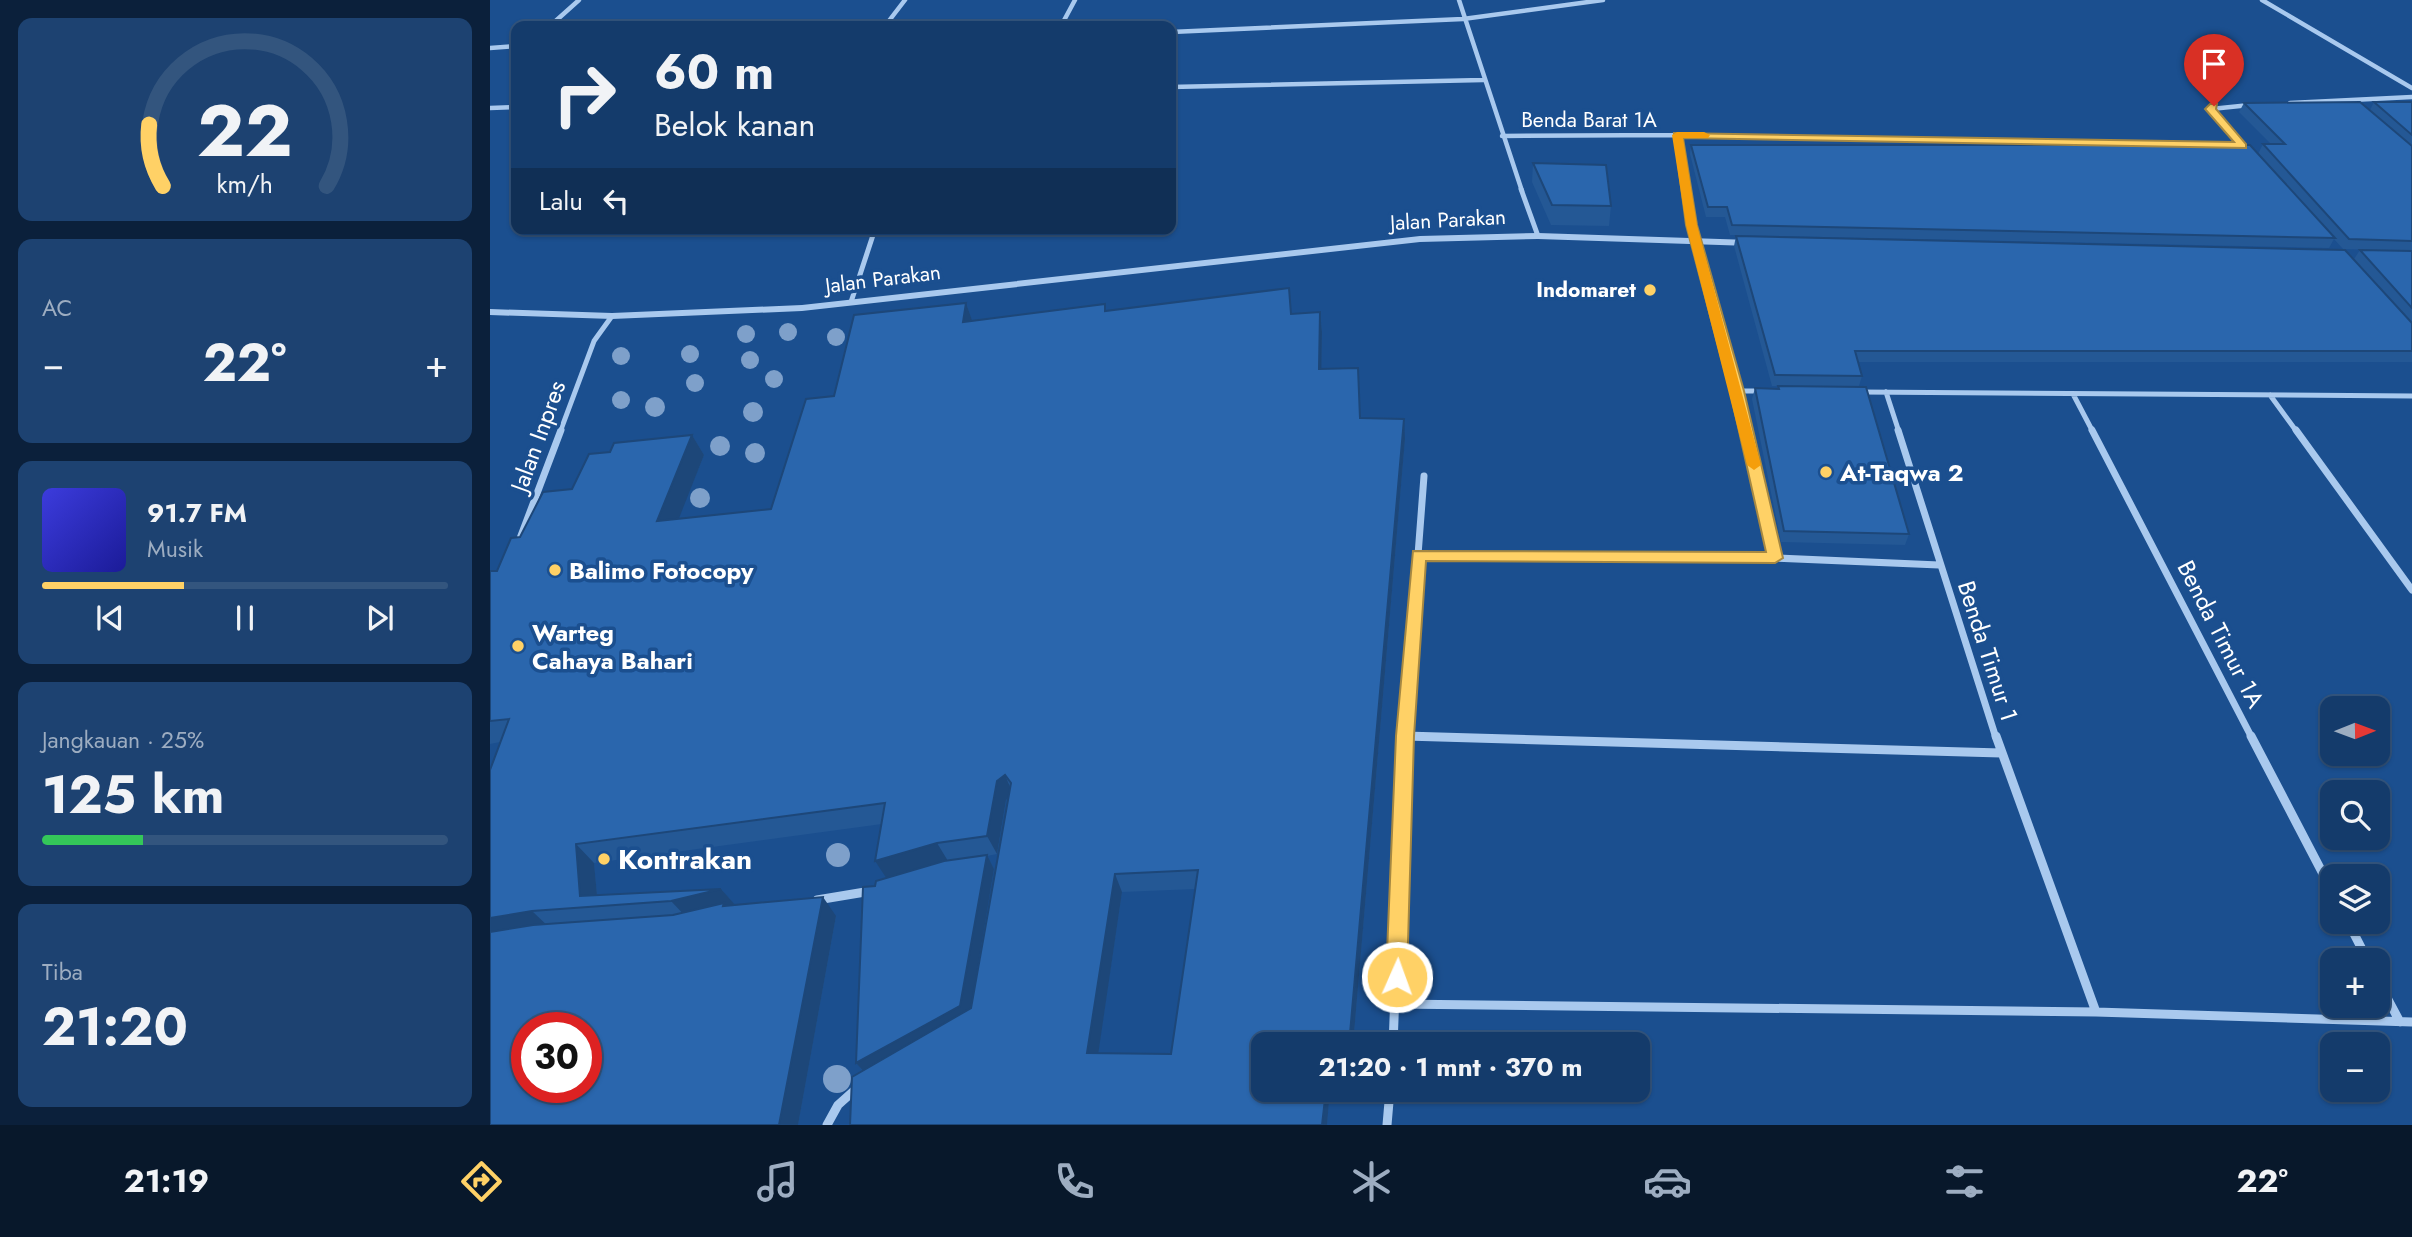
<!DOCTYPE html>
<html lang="id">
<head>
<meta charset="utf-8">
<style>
  :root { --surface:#143b6b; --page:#1d4271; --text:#f1f3f6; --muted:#9dadc1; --line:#33557e; --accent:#ffd166 }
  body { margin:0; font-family:Jost,sans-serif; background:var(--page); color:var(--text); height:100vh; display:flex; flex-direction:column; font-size:26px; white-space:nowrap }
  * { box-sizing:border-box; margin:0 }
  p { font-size:23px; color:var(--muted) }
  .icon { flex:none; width:38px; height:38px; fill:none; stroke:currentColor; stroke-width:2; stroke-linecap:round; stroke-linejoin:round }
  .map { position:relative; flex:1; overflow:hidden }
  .side { display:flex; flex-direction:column; gap:18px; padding:18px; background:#0b203b; width:490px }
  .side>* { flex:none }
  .top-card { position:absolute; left:21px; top:21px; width:665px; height:214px; border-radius:14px; box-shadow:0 2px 5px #0004,0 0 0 2px var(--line); background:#143b6b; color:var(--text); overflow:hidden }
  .needle { width:46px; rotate:89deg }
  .fabs { position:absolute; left:1830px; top:696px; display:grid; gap:14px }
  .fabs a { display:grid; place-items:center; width:70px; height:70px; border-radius:14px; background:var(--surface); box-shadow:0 2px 5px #0004,0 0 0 2px var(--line); font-size:35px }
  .speed { position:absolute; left:21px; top:1012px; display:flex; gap:14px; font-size:35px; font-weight:700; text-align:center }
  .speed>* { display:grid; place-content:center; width:91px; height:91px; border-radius:50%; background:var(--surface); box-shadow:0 2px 5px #0004,0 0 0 2px var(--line); line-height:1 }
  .speed .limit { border:10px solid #d22; background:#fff; color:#111 }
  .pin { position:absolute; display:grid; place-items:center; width:60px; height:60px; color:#fff; margin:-72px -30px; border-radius:50% 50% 50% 0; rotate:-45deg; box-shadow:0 0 7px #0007 }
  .pin .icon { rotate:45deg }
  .me { position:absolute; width:77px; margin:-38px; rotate:2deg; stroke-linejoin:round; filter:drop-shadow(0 0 5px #0008) }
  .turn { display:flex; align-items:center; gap:24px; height:147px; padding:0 28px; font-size:32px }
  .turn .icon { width:91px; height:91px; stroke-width:2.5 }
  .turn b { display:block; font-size:49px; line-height:60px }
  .then { display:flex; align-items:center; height:66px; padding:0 28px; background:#0003; gap:14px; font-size:26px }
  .big { font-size:52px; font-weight:700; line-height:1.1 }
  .side .tile { flex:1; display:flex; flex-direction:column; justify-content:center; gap:10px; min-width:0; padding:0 24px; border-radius:14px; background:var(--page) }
  .side .dial { align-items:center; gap:0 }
  .dial svg { height:182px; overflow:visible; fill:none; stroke:var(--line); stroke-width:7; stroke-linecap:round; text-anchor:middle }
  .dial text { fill:var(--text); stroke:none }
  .song { display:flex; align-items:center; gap:21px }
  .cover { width:84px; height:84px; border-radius:10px; background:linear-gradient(135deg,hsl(240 70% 55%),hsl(240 70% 35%)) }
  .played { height:7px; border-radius:4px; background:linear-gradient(90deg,var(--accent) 35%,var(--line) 35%) }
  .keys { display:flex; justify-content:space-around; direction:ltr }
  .heat { display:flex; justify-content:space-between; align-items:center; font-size:38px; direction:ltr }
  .charge { height:10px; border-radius:5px; background:linear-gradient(90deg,#34c759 25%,var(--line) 0) }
  .trip { position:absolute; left:761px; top:1032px; width:399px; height:70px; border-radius:14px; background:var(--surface); box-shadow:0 2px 5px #0004,0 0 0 2px var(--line); font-weight:700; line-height:70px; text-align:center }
  .tabs { display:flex; height:112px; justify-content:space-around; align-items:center; background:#08182b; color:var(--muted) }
  .tabs .icon { width:49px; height:49px }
  .tabs .on { color:var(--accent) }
  .tabs b { font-size:32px; color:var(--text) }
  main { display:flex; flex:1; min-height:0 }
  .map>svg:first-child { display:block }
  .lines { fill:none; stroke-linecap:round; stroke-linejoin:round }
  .minor-far3 { stroke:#a9c9ee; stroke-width:4.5 }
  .minor-far2 { stroke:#a9c9ee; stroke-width:5 }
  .minor-far1 { stroke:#a9c9ee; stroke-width:7 }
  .minor { stroke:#a9c9ee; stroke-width:9 }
  .tertiary { fill:#a9c9ee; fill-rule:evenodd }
  .tree { fill:#7ea0ca }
  .wall { fill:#245895; fill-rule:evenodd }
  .shaded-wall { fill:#1d4779 }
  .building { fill:#2a66ad; stroke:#1d4779; stroke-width:2; fill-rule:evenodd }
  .route { fill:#ffd166; stroke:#a68842; stroke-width:2 }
  .slow { fill:#f59e0b }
  .poi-dot { fill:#ffd166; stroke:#1b4f8f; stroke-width:2.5 }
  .labels { text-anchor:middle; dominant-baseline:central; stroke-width:7; stroke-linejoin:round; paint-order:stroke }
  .far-street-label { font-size:21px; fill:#fff; stroke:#1b4f8f }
  .far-poi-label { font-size:21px; font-weight:bold; fill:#fff; stroke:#1b4f8f; text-anchor:end }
  .street-label { font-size:24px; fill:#fff; stroke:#1b4f8f }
  .poi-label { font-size:24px; font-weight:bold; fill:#fff; stroke:#1b4f8f; text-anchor:start }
  .near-poi-label { font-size:28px; font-weight:bold; fill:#fff; stroke:#1b4f8f; text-anchor:start }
</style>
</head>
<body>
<main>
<section class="side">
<div class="tile dial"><svg viewBox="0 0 100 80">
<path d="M14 69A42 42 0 1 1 86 69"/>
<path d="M14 69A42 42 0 0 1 8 42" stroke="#ffd166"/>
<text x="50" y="56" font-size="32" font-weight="700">22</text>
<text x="50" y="72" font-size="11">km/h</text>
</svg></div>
<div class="tile"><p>AC</p>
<div class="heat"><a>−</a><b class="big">22°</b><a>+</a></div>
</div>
<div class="tile">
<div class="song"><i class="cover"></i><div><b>91.7 FM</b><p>Musik</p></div></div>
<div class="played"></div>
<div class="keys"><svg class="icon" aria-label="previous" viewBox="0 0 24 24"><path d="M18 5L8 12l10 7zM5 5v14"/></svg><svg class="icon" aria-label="pause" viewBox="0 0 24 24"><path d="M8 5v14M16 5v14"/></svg><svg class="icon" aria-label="next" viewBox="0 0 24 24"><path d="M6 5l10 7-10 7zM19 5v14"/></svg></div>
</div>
<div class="tile"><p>Jangkauan · 25%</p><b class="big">125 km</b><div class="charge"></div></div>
<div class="tile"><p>Tiba</p><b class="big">21:20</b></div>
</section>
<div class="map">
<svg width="1922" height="1125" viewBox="0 0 1922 1125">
  <rect width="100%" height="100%" fill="#1b4f8f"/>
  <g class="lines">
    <path class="minor-far3" d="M969,0L1032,191
      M1772,0L1922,88
      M60,26L89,0
      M395,26L415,0
      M571,26L585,0
      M681,32L973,19L1113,0
      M0,48L26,46
      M681,87L993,80
      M1800,103L1922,97
      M0,108L25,107
      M1187,135L1196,191
      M1012,136L1187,135L1686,145
      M1757,151L1721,109L1760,105"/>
    <path class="minor-far2" d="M1031,189L1048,236
      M1195,189L1201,225L1256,432
      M361,302L385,229
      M1247,391H1271
      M1370,392L1922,396
      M1396,392L1409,432
      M1583,394L1603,432
      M1780,395L1807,432
      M70,432L104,341L122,316"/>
    <path class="minor-far1" d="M1256,430L1285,558L1449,565
      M1408,430L1506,738
      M1602,430L1762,738
      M1806,430L1922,590
      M29,541L71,430
      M928,555L934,476
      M915,736L977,738
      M915,738L928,555L1285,558"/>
    <path class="minor" d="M915,736L1511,753
      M1506,736L1606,1012
      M1761,736L1843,893
      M327,900L381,891
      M1858,922L1878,961
      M1888,981L1910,1022
      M906,1004L1606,1012L1922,1022
      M903,1045L915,736
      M337,1125L348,1105L367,1088
      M897,1125L900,1090"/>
    <path class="tertiary" d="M1048,233L1260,240L1265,243L1260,246L1048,239L930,242L312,311L122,319L0,315V309L122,313L312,305L930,236Z"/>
  </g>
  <g class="tree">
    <circle cx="298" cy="332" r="9"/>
    <circle cx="256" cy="334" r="9"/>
    <circle cx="346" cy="337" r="9"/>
    <circle cx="200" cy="354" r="9"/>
    <circle cx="131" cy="356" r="9"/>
    <circle cx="260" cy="360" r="9"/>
    <circle cx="284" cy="379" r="9"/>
    <circle cx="205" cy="383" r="9"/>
    <circle cx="131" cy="400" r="9"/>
    <circle cx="165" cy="407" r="10"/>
    <circle cx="263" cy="412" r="10"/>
    <circle cx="230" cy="446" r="10"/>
    <circle cx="265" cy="453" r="10"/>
    <circle cx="210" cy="498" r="10"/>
    <circle cx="348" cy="855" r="12"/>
    <circle cx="347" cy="1079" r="14"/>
  </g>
  <path class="wall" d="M1884,102H1922V251L1853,249L1844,239L1839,248L1240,235L1235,217H1216L1200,154L1201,145L1768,154L1773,144H1781L1749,112L1754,103L1880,110Z
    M1043,163L1121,206L1119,226L1061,225L1042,182Z
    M1246,236L1864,259L1870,250L1922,251V362H1368L1372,376L1369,386L1419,534L1415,545L1291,542L1262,399L1265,388L1287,389L1288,386H1282L1244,246Z
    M476,303L482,321L616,311L802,314L830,312L832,332L831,369L870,418L915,439L863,1045H774V1090H859L858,1102L839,1101L837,1125H360L373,1071L366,1063L385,886L397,878L385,861L392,824L104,863L107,895L231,889L245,905L346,916L308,1125H0L10,742L0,744V571H7L30,537L82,489L120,452L202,435L214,455L188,519L281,509L344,396ZM518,798L480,1008L504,869L497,856L507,854L516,800ZM705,889L681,1054L608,1053L632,892Z"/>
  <path class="shaded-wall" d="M476,303L483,323L473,322Z
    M830,312L832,332L831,389L829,369Z
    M914,419L915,439L863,1045H859Z
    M202,435L214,455L180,541L167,521Z
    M515,775L523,794L516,800L507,854L497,836L507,781Z
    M447,843L458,861L397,879L385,861Z
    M86,844L104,863L108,906L90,896Z
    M497,855L504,869L479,1019L377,1075L366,1063Z
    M625,874L632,892L606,1069L597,1053Z
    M231,889L247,907L198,919L181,901Z
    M333,897L346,916L308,1125H289Z
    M42,911L61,929L0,940V918Z
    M836,1090H837L839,1101L837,1125H832Z
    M856,1090H859L858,1102Z"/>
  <path class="building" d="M1870,102L1922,146V241L1859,239L1773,144H1795L1754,103Z
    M1884,102H1922V135Z
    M1201,145H1760L1845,238L1242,225L1237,207H1218Z
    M1043,163L1116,165L1121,206L1062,205Z
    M1246,236L1855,250L1922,323V351H1365L1372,376L1285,375Z
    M1870,250L1922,251V308Z
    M799,288L801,314L830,312L829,369L868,368L870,418L914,419L859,1045H774V1090H836L832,1125H360L362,1077L481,1008L521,783L515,775L507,781L497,836L447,843L385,861L395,803L86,844L90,896L231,889L181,901L42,911L0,918V770L19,719L0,721V571H7L21,538L30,537L53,492L82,489L99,454L120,452L124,443L202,435L167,521L281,509L316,399L344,396L364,315L476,303L473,322L615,304V311ZM708,870L681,1054L597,1053L625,874Z
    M1288,386L1376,387L1419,534L1294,531L1265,388L1289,389Z
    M497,855L470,1006L366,1063L373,887L385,886L386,881L454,861Z
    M333,897L289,1125H0V932L43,925L183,915L234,903L233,906ZM37,1027H96V1087H37Z"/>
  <path class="route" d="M1720,104H1727L1726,109L1756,144V148L1193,138L1207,225L1254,391L1293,558L1285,563L936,561L924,736L917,977L914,984L907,987L899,984L896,977L906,736L923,551L1276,552L1240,391L1196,225L1184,133L1744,142L1715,109Z"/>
  <path class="slow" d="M1214,132L1220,135L1218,138H1193L1207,225L1271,465L1264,470L1257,465L1196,225L1182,135L1187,132Z"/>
  <g class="poi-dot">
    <circle cx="1160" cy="290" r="7"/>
    <circle cx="1336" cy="472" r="7"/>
    <circle cx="65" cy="570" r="7"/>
    <circle cx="28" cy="646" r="7"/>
    <circle cx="114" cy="859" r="7"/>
  </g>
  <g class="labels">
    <g class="far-street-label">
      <text x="1099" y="120">Benda Barat 1A</text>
      <text transform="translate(958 220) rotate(-3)">Jalan Parakan</text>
      <text transform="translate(393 279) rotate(-7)">Jalan Parakan</text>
    </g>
    <g class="far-poi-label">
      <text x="1146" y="290">Indomaret</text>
    </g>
    <g class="street-label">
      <text transform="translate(48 436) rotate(-70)">Jalan Inpres</text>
      <text transform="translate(1731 634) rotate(63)">Benda Timur 1A</text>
      <text transform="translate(1498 651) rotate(72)">Benda Timur 1</text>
    </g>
    <g class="poi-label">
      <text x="1350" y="472">At-Taqwa 2</text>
      <text x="79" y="570">Balimo Fotocopy</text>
      <text x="42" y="632">Warteg<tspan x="42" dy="28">Cahaya Bahari</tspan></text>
    </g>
    <g class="near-poi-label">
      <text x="128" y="859">Kontrakan</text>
    </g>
  </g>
</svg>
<div class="fabs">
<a><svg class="needle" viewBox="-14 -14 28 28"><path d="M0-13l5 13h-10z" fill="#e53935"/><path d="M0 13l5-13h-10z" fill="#9dadc1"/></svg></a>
<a><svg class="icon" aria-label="search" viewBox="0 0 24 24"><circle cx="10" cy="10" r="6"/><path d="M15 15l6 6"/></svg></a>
<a><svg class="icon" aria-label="layers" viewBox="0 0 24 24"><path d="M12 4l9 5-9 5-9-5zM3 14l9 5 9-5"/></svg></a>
<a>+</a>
<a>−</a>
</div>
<div class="speed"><div class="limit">30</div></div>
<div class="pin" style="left:1724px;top:106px;background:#d93025"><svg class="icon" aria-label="arrive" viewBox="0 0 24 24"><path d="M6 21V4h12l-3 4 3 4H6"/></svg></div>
<svg class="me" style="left:907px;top:977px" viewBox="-20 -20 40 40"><circle r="17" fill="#ffd166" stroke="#fff" stroke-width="3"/><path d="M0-11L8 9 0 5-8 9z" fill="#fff"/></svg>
<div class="trip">21:20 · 1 mnt · 370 m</div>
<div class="top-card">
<div class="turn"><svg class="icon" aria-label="right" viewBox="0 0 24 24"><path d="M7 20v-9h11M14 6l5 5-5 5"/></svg><div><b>60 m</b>Belok kanan</div></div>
<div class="then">Lalu<svg class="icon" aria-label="left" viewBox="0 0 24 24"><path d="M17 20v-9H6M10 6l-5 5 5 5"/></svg></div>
</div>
</div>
</main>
<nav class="tabs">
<b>21:19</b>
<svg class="icon on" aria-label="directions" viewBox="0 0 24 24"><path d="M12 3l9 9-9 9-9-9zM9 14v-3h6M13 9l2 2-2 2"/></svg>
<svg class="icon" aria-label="music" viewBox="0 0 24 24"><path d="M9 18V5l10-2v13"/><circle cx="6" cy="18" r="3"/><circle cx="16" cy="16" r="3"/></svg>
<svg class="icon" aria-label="phone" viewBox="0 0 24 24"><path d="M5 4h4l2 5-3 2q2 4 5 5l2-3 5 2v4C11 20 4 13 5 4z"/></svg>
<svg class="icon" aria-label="climate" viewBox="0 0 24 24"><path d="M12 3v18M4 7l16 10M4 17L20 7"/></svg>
<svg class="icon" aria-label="car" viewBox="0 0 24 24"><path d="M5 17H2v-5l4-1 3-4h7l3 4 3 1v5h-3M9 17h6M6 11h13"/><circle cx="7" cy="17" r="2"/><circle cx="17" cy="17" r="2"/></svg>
<svg class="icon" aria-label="filters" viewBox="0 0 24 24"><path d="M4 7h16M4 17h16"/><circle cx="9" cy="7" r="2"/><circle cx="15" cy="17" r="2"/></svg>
<b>22°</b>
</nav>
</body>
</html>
